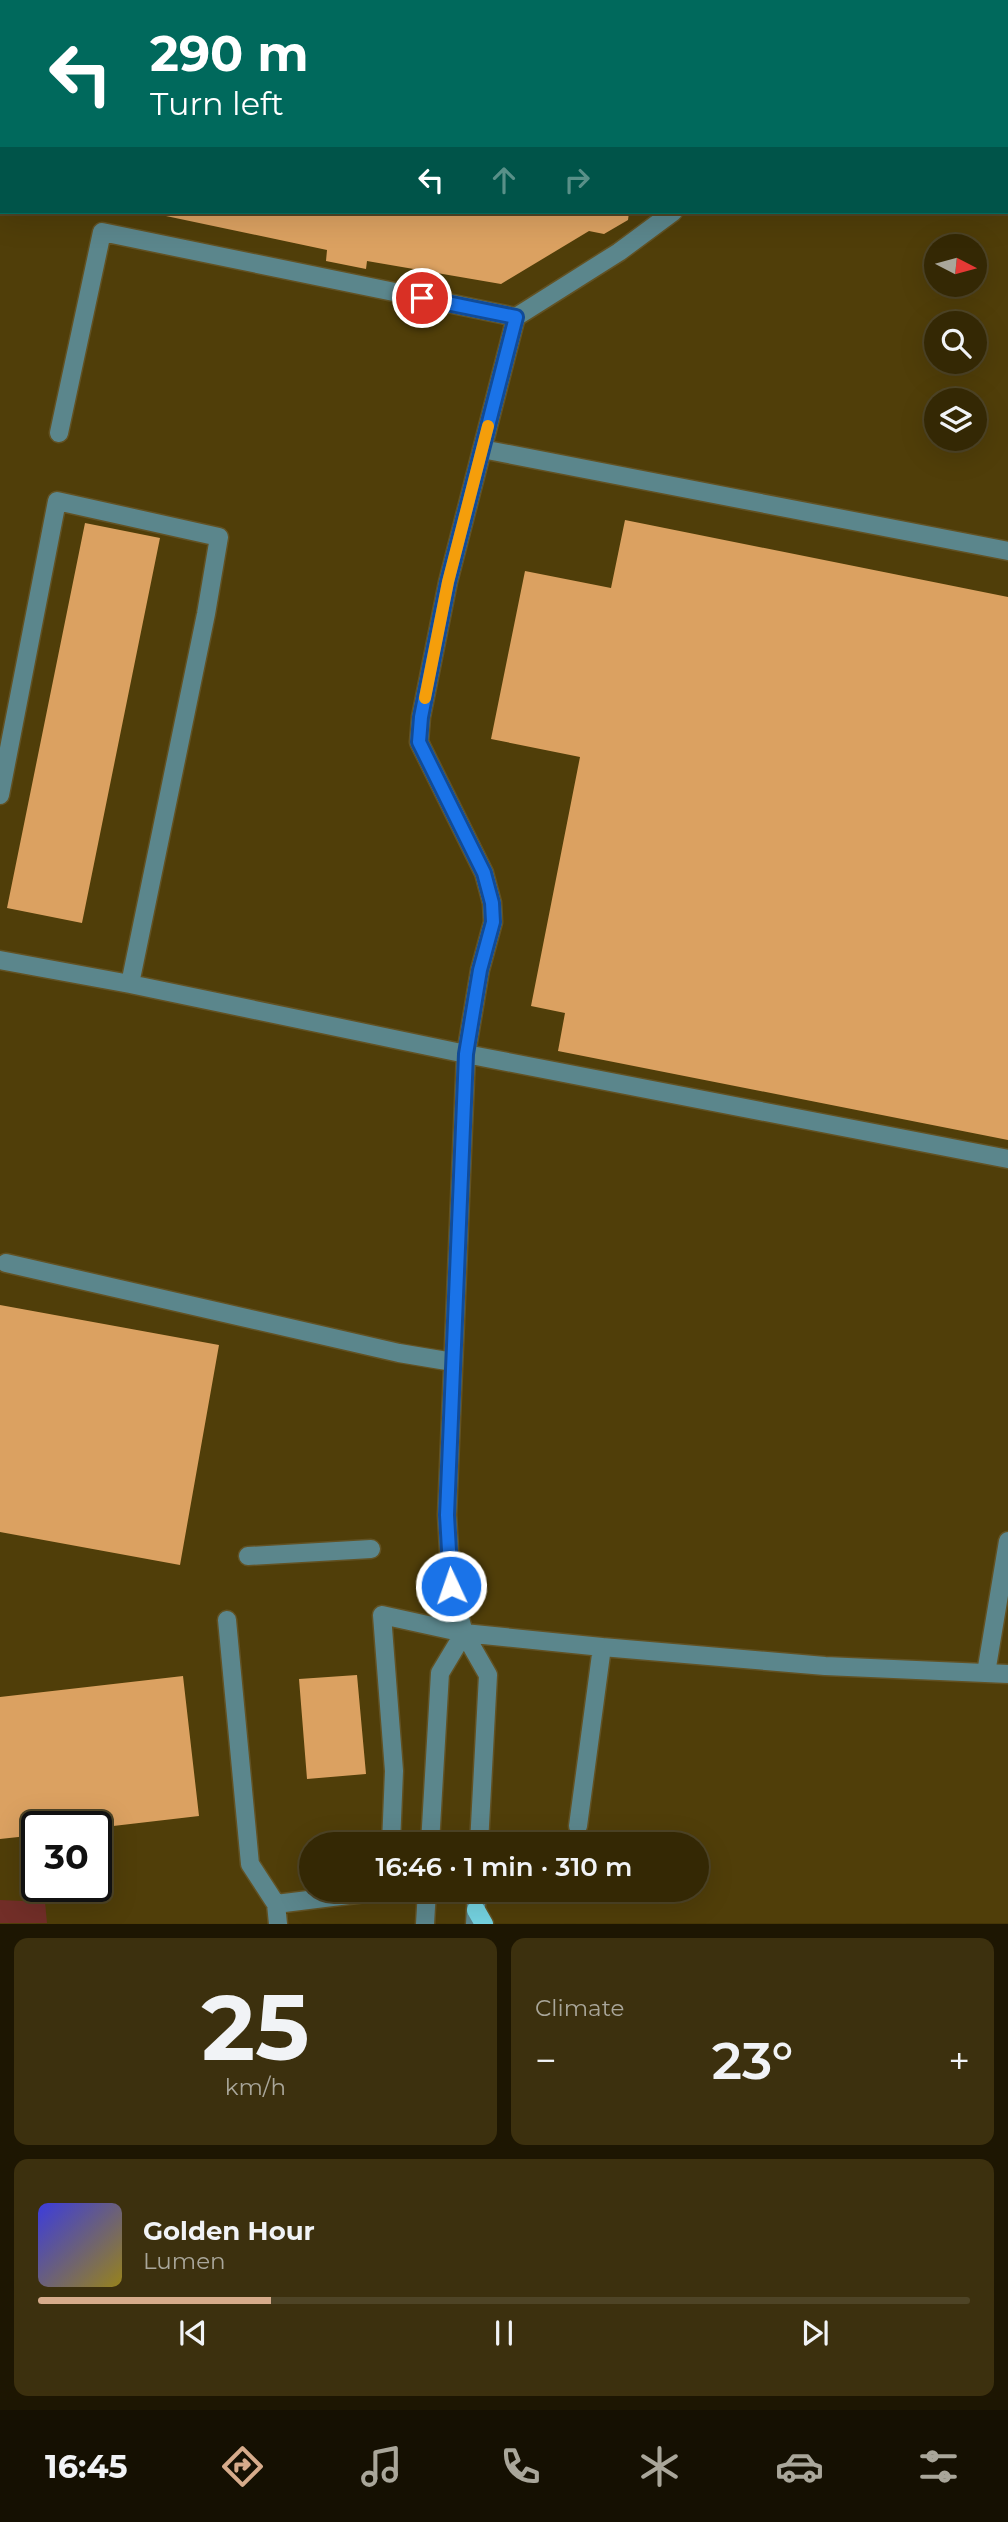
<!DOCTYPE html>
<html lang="en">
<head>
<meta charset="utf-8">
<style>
  :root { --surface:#342804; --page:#3c300e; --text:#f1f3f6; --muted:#a9a69a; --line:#4e4426; --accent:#d6ab8b }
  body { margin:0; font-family:Montserrat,sans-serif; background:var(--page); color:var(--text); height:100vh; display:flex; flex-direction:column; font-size:26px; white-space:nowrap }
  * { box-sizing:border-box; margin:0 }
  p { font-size:23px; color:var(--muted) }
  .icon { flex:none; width:38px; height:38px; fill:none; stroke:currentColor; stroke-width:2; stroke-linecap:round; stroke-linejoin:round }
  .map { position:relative; height:1924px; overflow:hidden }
  .drawer { display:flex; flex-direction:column; gap:14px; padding:14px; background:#1d1602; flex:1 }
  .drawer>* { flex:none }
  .top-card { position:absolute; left:0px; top:0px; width:1008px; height:214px; box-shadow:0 7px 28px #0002,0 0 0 2px var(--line); background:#00695c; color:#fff; overflow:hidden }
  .needle { width:46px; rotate:96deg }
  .controls { position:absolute; left:924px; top:234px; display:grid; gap:14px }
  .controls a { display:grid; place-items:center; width:63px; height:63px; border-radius:50%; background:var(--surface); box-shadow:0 7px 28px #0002,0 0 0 2px var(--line); font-size:35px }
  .speed { position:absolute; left:21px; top:1811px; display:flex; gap:14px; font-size:35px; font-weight:700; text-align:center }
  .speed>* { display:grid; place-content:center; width:91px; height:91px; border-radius:50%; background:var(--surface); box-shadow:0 7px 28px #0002,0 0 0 2px var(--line); line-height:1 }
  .speed .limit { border:4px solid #111; border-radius:10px; background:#fff; color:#111 }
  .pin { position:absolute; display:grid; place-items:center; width:60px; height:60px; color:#fff; margin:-30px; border:4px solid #fff; border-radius:50%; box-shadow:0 2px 7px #0007 }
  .me { position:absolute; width:77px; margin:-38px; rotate:357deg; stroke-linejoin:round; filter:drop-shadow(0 0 5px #0008) }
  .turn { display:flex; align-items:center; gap:24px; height:147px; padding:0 35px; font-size:32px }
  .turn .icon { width:91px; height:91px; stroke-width:2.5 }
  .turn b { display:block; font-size:49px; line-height:60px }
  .lanes { display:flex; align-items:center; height:66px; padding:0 35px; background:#0003; justify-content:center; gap:35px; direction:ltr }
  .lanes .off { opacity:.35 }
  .big { font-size:52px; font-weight:600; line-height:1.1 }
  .drawer .card { flex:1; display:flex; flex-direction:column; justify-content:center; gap:10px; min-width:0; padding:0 24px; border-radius:14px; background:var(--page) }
  .drawer .dial { align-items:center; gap:0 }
  .dial b { font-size:91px; line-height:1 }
  .song { display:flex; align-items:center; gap:21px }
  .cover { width:84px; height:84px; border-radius:10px; background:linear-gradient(135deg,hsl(240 70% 55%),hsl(50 70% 35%)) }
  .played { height:7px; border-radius:4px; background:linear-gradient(90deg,var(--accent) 25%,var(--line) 25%) }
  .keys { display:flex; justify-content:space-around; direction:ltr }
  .heat { display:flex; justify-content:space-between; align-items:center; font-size:38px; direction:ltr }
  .drawer .tiles { flex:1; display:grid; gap:14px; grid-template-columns:1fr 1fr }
  .card:last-child { grid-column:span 2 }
  .trip { position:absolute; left:299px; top:1832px; width:410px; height:70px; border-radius:35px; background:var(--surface); box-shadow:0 7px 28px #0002,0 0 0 2px var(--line); font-weight:600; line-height:70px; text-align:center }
  .tab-bar { display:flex; height:112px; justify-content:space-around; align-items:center; background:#151002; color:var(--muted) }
  .tab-bar .icon { width:49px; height:49px }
  .tab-bar .active { color:var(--accent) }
  .tab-bar b { font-size:32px; color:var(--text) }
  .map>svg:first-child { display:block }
  .built { fill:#503e09; fill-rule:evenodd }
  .green { fill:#722e28 }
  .building { fill:#dba161 }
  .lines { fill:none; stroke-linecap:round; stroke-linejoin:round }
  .minor-casing { stroke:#625224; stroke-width:21 }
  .major-casing { stroke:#625224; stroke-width:21 }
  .minor { stroke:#5b868c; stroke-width:18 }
  .major { stroke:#75d3e1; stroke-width:18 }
  .route-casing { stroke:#114b97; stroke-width:18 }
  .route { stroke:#1a73e8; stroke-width:12 }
  .slow { stroke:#f59e0b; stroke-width:12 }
</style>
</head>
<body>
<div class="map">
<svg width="1008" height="1924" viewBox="0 0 1008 1924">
  <rect width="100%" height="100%" fill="#453506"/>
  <path class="built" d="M0,0H1008V1923L0,1924ZM2,2H1006V212H2ZM936,247H975V285H936ZM936,324H975V362H936ZM936,401H975V439H936ZM37,1827H96V1886H37ZM312,1844H696V1890H312Z"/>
  <path class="green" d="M0,1900L45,1902L47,1923H0Z"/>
  <path class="building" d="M147,212H629L628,220L604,234L589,231L501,284L367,261L366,269L326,261L327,250Z
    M625,520L1008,597V1140L558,1051L565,1013L531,1006L580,757L491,739L525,571L611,588Z
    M85,523L160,538L82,923L7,908Z
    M0,1305L219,1345L180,1565L0,1532Z
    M357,1675L366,1774L307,1779L299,1679Z
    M183,1676L199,1816L96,1828L37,1827V1835L0,1839V1697Z"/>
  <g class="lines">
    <defs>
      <path id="minor" d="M1006,160L1008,161
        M59,433L102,232L516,317
        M482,449L1008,551
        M0,795L57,501L219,537L206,614L130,984
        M0,960L130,984L466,1054L1008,1159
        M6,1263L399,1353L453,1362
        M248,1556L371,1549
        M227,1620L250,1864L276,1904
        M986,1673L1008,1541
        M578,1826L602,1647
        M391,1844L394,1771L382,1615L464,1633L602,1647L825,1666L1008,1674
        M430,1844L440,1673L464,1633
        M479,1844L488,1675L464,1633L451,1586L447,1515L466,1054L480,970L493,922L492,903L484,873L419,742L421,717L448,582L516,317L619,252L673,212
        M278,1924L276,1904L389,1890
        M425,1924L427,1890
        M475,1924L477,1890"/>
      <path id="major" d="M476,1910L484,1924"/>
    </defs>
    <use href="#minor" class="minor-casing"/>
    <use href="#major" class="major-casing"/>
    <use href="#minor" class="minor"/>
    <use href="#major" class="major"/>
  </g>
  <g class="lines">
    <defs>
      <path id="route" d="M422,298L516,317L448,582L421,717L419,742L484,873L492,903L493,922L480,970L466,1054L447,1515L451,1586"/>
    </defs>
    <use href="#route" class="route-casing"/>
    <use href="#route" class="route"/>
    <path class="slow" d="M425,698L448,582L488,426"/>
  </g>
</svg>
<div class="controls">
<a><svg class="needle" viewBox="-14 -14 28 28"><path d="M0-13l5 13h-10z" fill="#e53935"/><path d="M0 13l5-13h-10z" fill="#a9a69a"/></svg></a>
<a><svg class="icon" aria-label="search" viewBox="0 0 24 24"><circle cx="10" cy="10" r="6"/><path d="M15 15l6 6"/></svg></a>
<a><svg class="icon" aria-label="layers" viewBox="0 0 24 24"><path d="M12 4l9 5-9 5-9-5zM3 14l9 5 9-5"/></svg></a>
</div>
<div class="speed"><div class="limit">30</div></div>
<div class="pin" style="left:422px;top:298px;background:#d93025"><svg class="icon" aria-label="arrive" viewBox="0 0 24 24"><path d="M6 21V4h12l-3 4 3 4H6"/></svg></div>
<svg class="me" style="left:451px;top:1586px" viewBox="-20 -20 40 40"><circle r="17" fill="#1a73e8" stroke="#fff" stroke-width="3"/><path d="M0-11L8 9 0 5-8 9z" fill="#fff"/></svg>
<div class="trip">16:46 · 1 min · 310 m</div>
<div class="top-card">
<div class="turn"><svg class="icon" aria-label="left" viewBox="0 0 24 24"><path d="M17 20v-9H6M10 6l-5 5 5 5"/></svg><div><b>290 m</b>Turn left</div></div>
<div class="lanes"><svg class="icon" aria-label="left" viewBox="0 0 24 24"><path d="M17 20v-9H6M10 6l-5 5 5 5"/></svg><svg class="icon off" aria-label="ahead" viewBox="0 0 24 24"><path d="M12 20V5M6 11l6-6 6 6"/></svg><svg class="icon off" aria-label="right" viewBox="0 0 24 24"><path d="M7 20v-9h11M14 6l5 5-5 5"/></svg></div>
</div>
</div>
<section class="drawer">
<div class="tiles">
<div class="card dial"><b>25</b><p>km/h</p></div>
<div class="card"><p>Climate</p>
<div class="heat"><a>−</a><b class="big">23°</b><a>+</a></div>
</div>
<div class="card">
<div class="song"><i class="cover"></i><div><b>Golden Hour</b><p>Lumen</p></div></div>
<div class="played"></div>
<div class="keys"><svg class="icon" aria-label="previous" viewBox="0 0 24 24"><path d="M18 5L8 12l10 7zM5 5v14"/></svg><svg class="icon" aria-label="pause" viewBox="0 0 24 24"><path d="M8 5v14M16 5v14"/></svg><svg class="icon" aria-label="next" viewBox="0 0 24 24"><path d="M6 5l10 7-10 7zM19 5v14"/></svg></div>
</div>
</div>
</section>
<nav class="tab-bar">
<b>16:45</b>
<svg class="icon active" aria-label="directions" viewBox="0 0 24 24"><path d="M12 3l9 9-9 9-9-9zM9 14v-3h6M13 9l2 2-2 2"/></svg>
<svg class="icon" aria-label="music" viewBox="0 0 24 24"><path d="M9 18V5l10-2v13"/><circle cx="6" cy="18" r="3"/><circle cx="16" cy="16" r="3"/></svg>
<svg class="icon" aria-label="phone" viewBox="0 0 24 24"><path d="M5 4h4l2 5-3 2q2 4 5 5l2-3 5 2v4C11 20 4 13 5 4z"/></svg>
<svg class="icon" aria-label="climate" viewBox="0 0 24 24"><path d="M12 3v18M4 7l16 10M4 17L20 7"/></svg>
<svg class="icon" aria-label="car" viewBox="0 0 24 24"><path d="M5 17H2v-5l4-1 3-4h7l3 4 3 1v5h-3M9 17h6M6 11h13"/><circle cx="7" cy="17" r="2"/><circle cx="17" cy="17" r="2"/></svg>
<svg class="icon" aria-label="filters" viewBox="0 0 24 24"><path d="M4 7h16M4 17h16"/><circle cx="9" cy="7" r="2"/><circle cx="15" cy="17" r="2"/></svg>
</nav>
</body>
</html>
